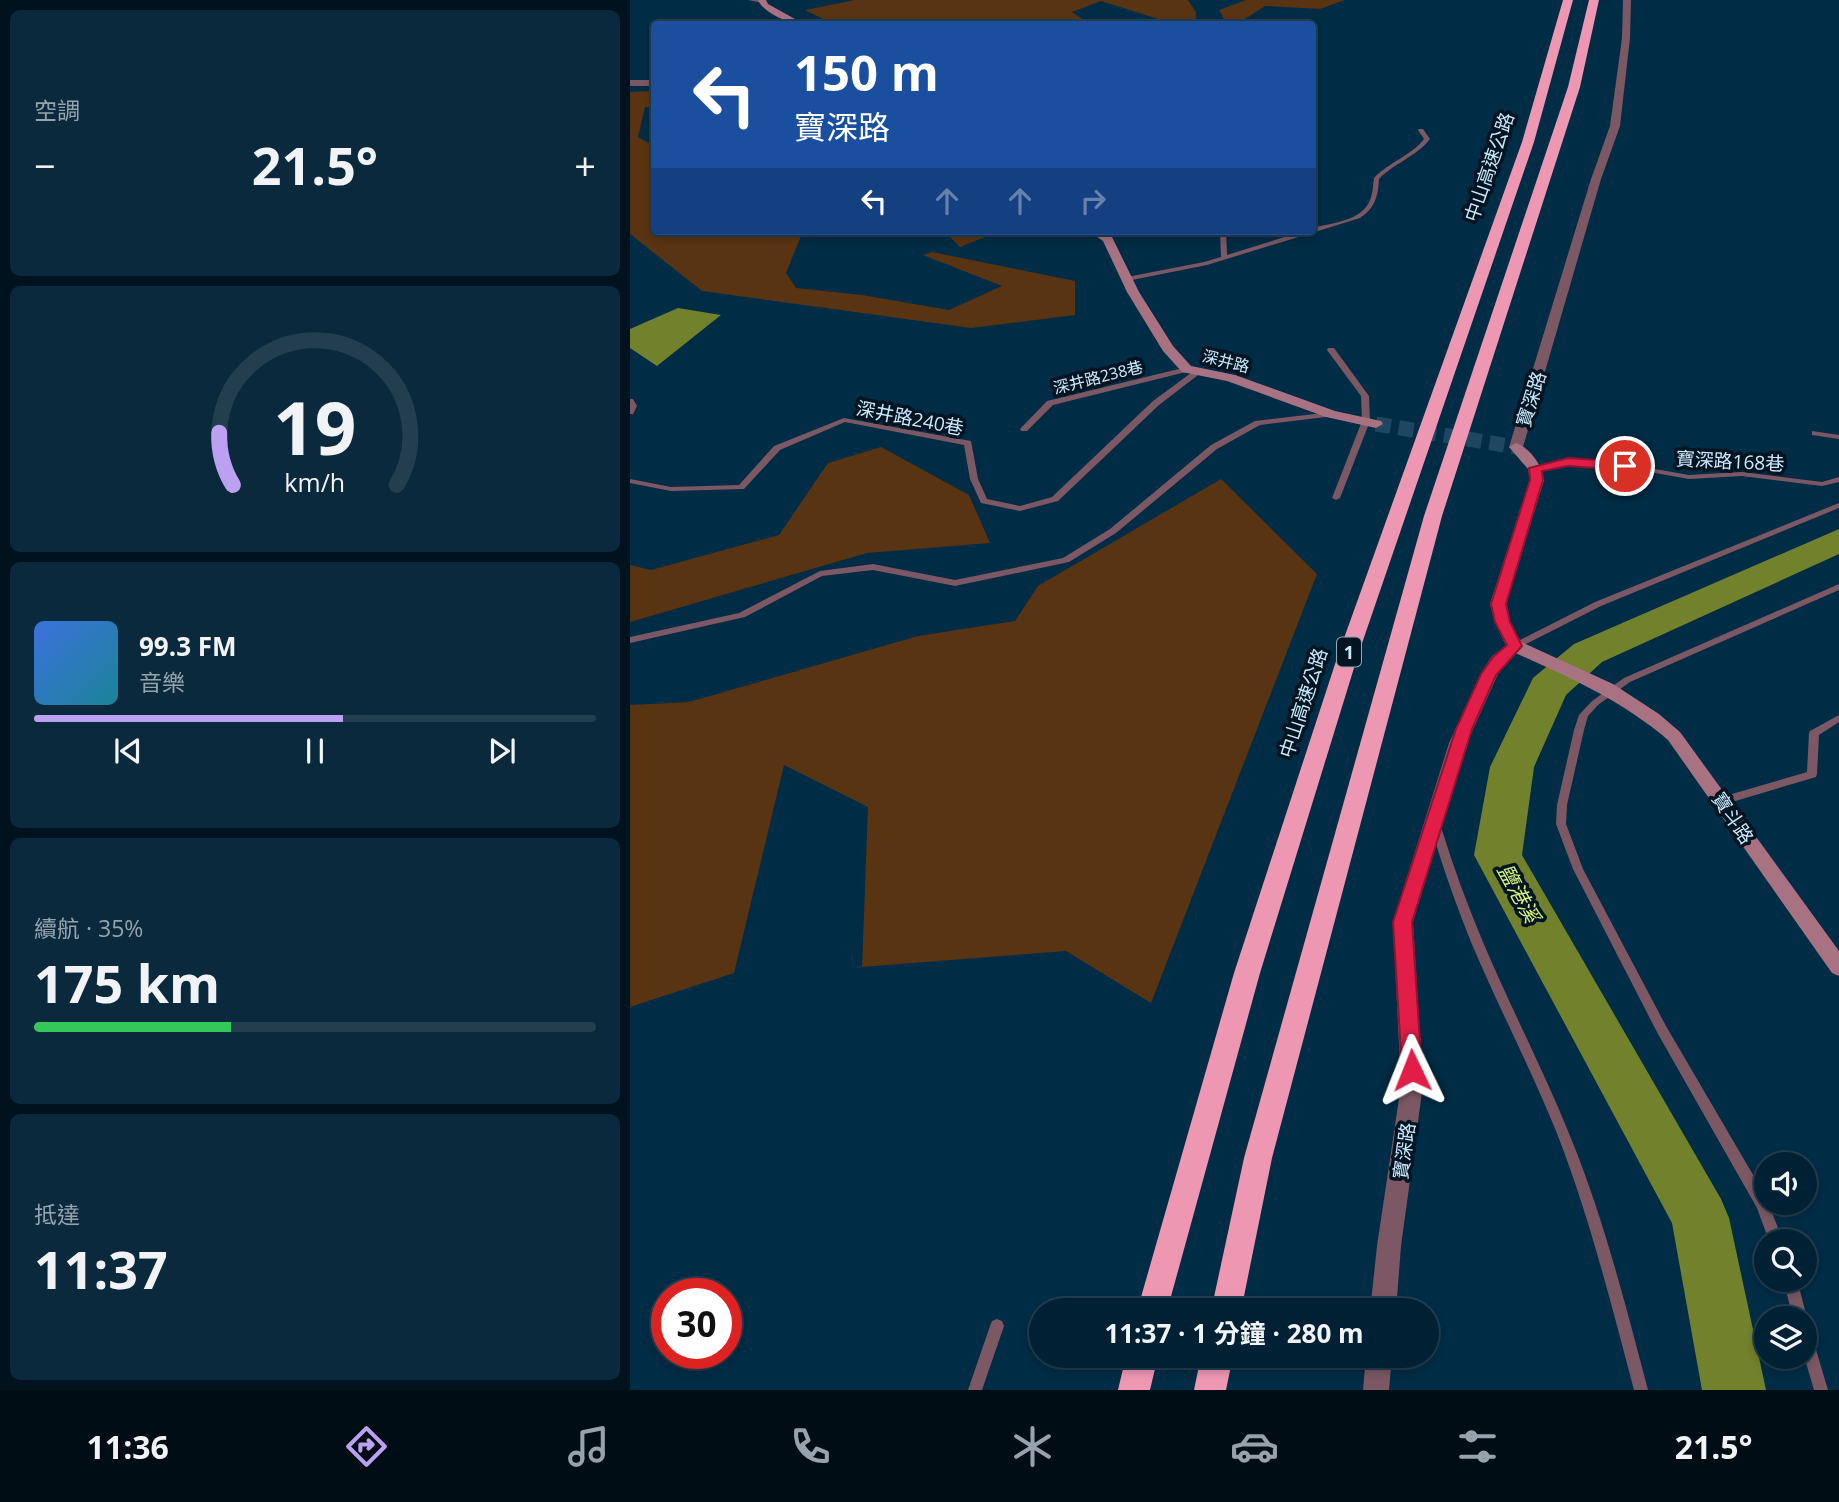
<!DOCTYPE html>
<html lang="zh-TW">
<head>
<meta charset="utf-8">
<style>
  :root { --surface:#002134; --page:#0a293c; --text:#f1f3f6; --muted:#95a3ac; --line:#223e4f; --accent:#bca0f2 }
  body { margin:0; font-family:"Open Sans","Noto Sans TC",sans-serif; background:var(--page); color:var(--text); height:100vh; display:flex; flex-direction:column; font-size:26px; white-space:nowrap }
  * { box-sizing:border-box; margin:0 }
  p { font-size:23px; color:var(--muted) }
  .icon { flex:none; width:38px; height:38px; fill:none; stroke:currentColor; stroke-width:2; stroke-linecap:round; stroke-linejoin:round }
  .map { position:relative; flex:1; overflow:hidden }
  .details { display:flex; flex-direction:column; gap:10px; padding:10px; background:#00121d; width:630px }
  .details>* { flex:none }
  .hud { position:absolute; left:21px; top:21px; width:665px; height:214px; border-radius:7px; box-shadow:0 4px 10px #0003,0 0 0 2px var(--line); background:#1a4fa0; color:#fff; overflow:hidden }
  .fabs { position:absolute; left:1124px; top:1152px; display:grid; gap:14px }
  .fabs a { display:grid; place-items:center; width:63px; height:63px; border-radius:50%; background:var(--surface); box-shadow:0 4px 10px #0003,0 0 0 2px var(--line); font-size:35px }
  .speed { position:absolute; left:21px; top:1278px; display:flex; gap:14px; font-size:35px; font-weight:700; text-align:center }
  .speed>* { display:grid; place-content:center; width:91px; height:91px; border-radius:50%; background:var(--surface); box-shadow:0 4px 10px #0003,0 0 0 2px var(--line); line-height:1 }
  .speed .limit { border:10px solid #d22; background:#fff; color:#111 }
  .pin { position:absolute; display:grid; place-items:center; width:60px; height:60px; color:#fff; margin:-30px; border:4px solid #fff; border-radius:50%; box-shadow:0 2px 7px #0007 }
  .me { position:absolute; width:77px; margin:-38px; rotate:358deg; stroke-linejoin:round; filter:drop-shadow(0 0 5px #0008) }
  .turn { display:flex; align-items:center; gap:24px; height:147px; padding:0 28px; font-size:32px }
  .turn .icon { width:91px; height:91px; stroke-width:2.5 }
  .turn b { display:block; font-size:49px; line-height:60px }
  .lanes { display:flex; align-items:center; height:66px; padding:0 28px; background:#0003; justify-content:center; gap:35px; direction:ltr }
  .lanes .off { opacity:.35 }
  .big { font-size:52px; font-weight:700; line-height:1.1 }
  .details .tile { flex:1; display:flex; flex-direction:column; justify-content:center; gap:10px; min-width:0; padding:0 24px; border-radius:10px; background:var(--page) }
  .details .dial { align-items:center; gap:0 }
  .dial svg { height:182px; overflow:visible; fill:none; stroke:var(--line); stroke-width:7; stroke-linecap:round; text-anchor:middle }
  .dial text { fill:var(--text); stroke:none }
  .song { display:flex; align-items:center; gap:21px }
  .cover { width:84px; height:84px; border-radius:10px; background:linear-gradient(135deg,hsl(220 70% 55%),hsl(190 70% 35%)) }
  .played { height:7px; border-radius:4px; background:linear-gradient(90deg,var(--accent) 55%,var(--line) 55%) }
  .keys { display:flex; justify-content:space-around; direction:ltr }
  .heat { display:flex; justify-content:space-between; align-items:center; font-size:38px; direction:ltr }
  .charge { height:10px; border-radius:5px; background:linear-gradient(90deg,#34c759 35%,var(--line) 0) }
  .trip { position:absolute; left:399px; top:1298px; width:410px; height:70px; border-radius:35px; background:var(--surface); box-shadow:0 4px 10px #0003,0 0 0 2px var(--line); font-weight:700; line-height:70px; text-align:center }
  .menu { display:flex; height:112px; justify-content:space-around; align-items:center; background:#000d15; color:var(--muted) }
  .menu .icon { width:49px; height:49px }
  .menu .active { color:var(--accent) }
  .menu b { font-size:32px; color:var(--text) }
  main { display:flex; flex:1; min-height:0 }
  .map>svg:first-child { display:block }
  .green { fill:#593412 }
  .water { fill:#72812b }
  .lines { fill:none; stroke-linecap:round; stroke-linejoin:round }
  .river { fill:#72812b; fill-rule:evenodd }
  .secondary-tunnel { stroke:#1e4861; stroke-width:15; stroke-dasharray:15 8; stroke-linecap:butt }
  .lane { fill:#7b5863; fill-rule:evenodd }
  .street { fill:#7b5863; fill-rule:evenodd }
  .secondary { fill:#a97283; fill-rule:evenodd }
  .highway { fill:#ed97b3; fill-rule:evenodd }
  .route { fill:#e11d48; stroke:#92132f; stroke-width:2 }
  .labels { text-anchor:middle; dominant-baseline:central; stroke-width:7; stroke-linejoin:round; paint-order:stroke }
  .far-street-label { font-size:16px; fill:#cbe9fe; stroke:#001422 }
  .shield { fill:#001422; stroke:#8ea9bc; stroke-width:2 }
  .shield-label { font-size:18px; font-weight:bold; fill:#cbe9fe }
  .street-label { font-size:19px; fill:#cbe9fe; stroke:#001422 }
  .water-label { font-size:21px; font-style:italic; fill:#d9f07e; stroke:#001422 }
</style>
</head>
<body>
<main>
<section class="details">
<div class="tile"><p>空調</p>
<div class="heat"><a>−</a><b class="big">21.5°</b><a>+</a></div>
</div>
<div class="tile dial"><svg viewBox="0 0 100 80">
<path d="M14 69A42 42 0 1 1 86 69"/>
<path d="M14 69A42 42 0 0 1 8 46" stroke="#bca0f2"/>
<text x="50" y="56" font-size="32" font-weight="700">19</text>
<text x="50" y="72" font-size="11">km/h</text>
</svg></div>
<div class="tile">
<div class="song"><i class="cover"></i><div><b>99.3 FM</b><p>音樂</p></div></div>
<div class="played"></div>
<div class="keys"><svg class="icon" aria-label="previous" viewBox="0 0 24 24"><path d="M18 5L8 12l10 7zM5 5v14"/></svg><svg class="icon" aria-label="pause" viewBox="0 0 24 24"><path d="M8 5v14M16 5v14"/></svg><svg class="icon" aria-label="next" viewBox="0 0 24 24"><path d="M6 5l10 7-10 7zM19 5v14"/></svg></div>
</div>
<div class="tile"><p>續航 · 35%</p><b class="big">175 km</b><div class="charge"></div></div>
<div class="tile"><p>抵達</p><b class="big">11:37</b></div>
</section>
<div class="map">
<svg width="1209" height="1390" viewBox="0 0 1209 1390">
  <rect width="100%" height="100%" fill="#002c45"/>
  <path class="green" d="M225,0H558L566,12V24H544L471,1L442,12L460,24H203L175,10Z
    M616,0H715L690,9L635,6L615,19L624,24H597L589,10Z
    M24,91V107H15L8,137L24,146V231H173L156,273L166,288L232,295L319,310L372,286L293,255L302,252L445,281V315L341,328L72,291L0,234V92Z
    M314,231H370L330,247Z
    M251,447L339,495L360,543L237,553L0,622V565L21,570L149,535L198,463Z
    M591,479L687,574L521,1003L436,951L232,967L238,807L154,765L104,973L0,1007V705L59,702L288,636L385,621L408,586Z"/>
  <path class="water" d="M48,308L91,315L27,366L0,348V329Z"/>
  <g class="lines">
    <path class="river" d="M1209,529V554L972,662L936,695L904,767L892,855L1091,1199L1099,1218L1136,1390H1072L1042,1223L844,855L860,767L903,678L944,644Z"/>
    <path class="secondary-tunnel" d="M746,424L886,447"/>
    <path class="lane" d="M118,0H129L135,2L133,3Z
      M24,125V129L19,127L20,126Z
      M789,129H793L800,139C786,157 764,163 749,179C748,197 745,208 730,218L577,265L497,281L494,279L497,277L574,262L591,257L590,231H596L597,255L674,231H682V228C702,223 732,221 740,200C743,193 743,185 744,178C759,162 781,156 794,139L788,130Z
      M698,348H704L739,396L740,421L710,498L706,500L702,498L732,421L731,396L697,350Z
      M557,367H560V371L423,405L397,431H391L390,429L417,401Z
      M565,370H568L572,372L529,405L428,501L390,511L351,503L340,479L334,445L215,422L150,450L114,489L41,491L0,483V479L41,487L109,485L144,446L214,418L341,441L348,479L357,499L390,506L422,497L523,401Z
      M0,399H3L7,406L3,414H0Z
      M701,412H704V416L630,425L587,449L486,533L439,562L325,586L243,570L192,576L115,617L0,643V637L109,613L190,571L243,564L325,580L433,558L480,529L581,445L625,421Z
      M1182,431L1209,435V439L1182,435Z
      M938,460H974L1059,475L1112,472L1192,482L1209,477V482L1192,486L1112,476L1059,479L974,464H938L905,470L901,468L905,466Z
      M1209,503V508L971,606L888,648L885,649L880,646L882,644L965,602Z
      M1209,584V590L1000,682L968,705L958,716L954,730L937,805L936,824L953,869L1036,1026L1136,1197V1202H1138L1153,1241H1139L1127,1208L1028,1034L943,869L926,824L927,805L944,730L949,715L962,701L994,678Z
      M1209,715V722L1189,735L1187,774L1186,777L1092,805L1088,804L1087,801L1088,798L1177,772L1179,733L1180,731Z
      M806,823L810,824L811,827C823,866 837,904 853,942C880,1006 912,1067 938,1131C973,1215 995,1303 1018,1390H1004C981,1303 959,1215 926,1131C900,1067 868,1006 841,942C826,904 812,866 801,827L802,824Z
      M1153,1279H1167L1177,1318L1175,1323L1174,1318H1163Z
      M367,1319L372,1321L374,1326L352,1390H338L360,1326L362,1321Z
      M1174,1326L1179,1328L1181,1333L1198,1390H1184L1174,1356Z"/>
    <path class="street" d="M993,0H1001L1000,38L990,126L971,179L893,447L886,451L879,447L961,179L980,126L992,38Z
      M0,80H24V86H0Z
      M885,641L893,646L868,674L837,743L783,922L793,1085L771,1246L766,1311H740L747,1246L771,1085L763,922L819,743L853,670L862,656Z
      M736,1356H762L759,1390H733Z"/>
    <path class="secondary" d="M128,0H136L138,4L174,24C161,25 133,13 128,0Z
      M459,231H473L482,237L509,292L543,346L561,366L605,375L705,411L751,421L753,424L746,428L696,417L597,381L552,372L533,351L497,292L473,241Z
      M886,443C900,448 912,465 914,480L876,604L880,622L891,642L983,684L1029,714L1050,732L1209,951V976L1202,973L1038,740C990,699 936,676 879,650C870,635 864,621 860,604L900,480L898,469L879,447Z"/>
    <path class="highway" d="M933,0H943L904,142L728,655L630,973L537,1311H507L604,973L708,655L892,142Z
      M959,0H969L950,87L812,516L642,1158L611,1311H581L614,1158L794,516L938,87Z
      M496,1356H528L520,1390H488Z
      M571,1356H603L596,1390H564Z"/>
  </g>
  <path class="route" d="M938,458L995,462L1002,466L995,470L938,466L912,471L913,480L876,604L880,622L892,646L866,675L842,729L782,922L792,1070L789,1076L782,1078L775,1076L772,1070L763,922L826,729L851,674L863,657L877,645L865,622L861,604L900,480L899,468Z"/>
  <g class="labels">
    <g class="far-street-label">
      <text transform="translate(596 361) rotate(14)">深井路</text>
      <text transform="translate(468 377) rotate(-14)">深井路238巷</text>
    </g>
    <rect class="shield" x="707" y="637.5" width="24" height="29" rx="5"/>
    <g class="shield-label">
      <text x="719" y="652">1</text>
    </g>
    <g class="street-label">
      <text transform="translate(859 167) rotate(-71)">中山高速公路</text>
      <text transform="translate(901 399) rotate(-73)">寶深路</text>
      <text transform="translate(280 418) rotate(11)">深井路240巷</text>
      <text transform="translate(1100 461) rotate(3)">寶深路168巷</text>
      <text transform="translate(673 703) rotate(-72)">中山高速公路</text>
      <text transform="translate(1103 818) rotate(56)">寶斗路</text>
      <text transform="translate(774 1151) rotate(-82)">寶深路</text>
    </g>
    <g class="water-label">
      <text transform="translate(889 893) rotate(61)">鹽港溪</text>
    </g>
  </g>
</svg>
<div class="fabs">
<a><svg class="icon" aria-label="sound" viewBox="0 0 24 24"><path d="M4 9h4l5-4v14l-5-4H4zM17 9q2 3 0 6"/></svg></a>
<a><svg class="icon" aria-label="search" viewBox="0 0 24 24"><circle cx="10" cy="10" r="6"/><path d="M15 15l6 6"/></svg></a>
<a><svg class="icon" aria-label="layers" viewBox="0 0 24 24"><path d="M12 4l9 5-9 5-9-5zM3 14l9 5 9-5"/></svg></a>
</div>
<div class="speed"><div class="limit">30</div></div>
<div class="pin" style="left:995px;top:466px;background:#d93025"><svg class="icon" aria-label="arrive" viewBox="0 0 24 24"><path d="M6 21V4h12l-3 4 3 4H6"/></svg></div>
<svg class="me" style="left:782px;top:1070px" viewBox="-20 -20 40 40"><path d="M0-17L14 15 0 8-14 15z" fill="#e11d48" stroke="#fff" stroke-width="4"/></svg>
<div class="trip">11:37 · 1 分鐘 · 280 m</div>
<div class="hud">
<div class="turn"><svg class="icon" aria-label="left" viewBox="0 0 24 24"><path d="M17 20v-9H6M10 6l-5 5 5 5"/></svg><div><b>150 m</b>寶深路</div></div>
<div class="lanes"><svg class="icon" aria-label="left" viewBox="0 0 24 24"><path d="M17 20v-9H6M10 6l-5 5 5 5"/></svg><svg class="icon off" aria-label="ahead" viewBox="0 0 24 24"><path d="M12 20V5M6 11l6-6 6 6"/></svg><svg class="icon off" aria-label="ahead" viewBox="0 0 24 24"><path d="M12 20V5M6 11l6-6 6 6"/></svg><svg class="icon off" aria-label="right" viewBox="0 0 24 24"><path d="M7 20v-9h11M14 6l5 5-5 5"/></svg></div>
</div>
</div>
</main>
<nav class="menu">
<b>11:36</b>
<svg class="icon active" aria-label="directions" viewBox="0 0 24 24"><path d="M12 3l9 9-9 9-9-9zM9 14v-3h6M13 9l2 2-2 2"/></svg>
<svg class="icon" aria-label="music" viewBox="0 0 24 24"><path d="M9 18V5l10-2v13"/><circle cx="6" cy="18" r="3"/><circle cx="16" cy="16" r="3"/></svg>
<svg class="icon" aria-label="phone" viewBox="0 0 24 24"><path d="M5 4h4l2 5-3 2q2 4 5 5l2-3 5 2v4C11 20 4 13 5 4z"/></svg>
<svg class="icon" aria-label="climate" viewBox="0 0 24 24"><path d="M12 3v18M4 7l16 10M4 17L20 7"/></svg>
<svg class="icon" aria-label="car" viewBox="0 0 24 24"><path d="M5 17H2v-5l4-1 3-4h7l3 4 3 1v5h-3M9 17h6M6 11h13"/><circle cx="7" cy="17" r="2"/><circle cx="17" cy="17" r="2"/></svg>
<svg class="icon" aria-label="filters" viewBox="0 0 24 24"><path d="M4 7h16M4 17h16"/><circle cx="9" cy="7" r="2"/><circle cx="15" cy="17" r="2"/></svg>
<b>21.5°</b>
</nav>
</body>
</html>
